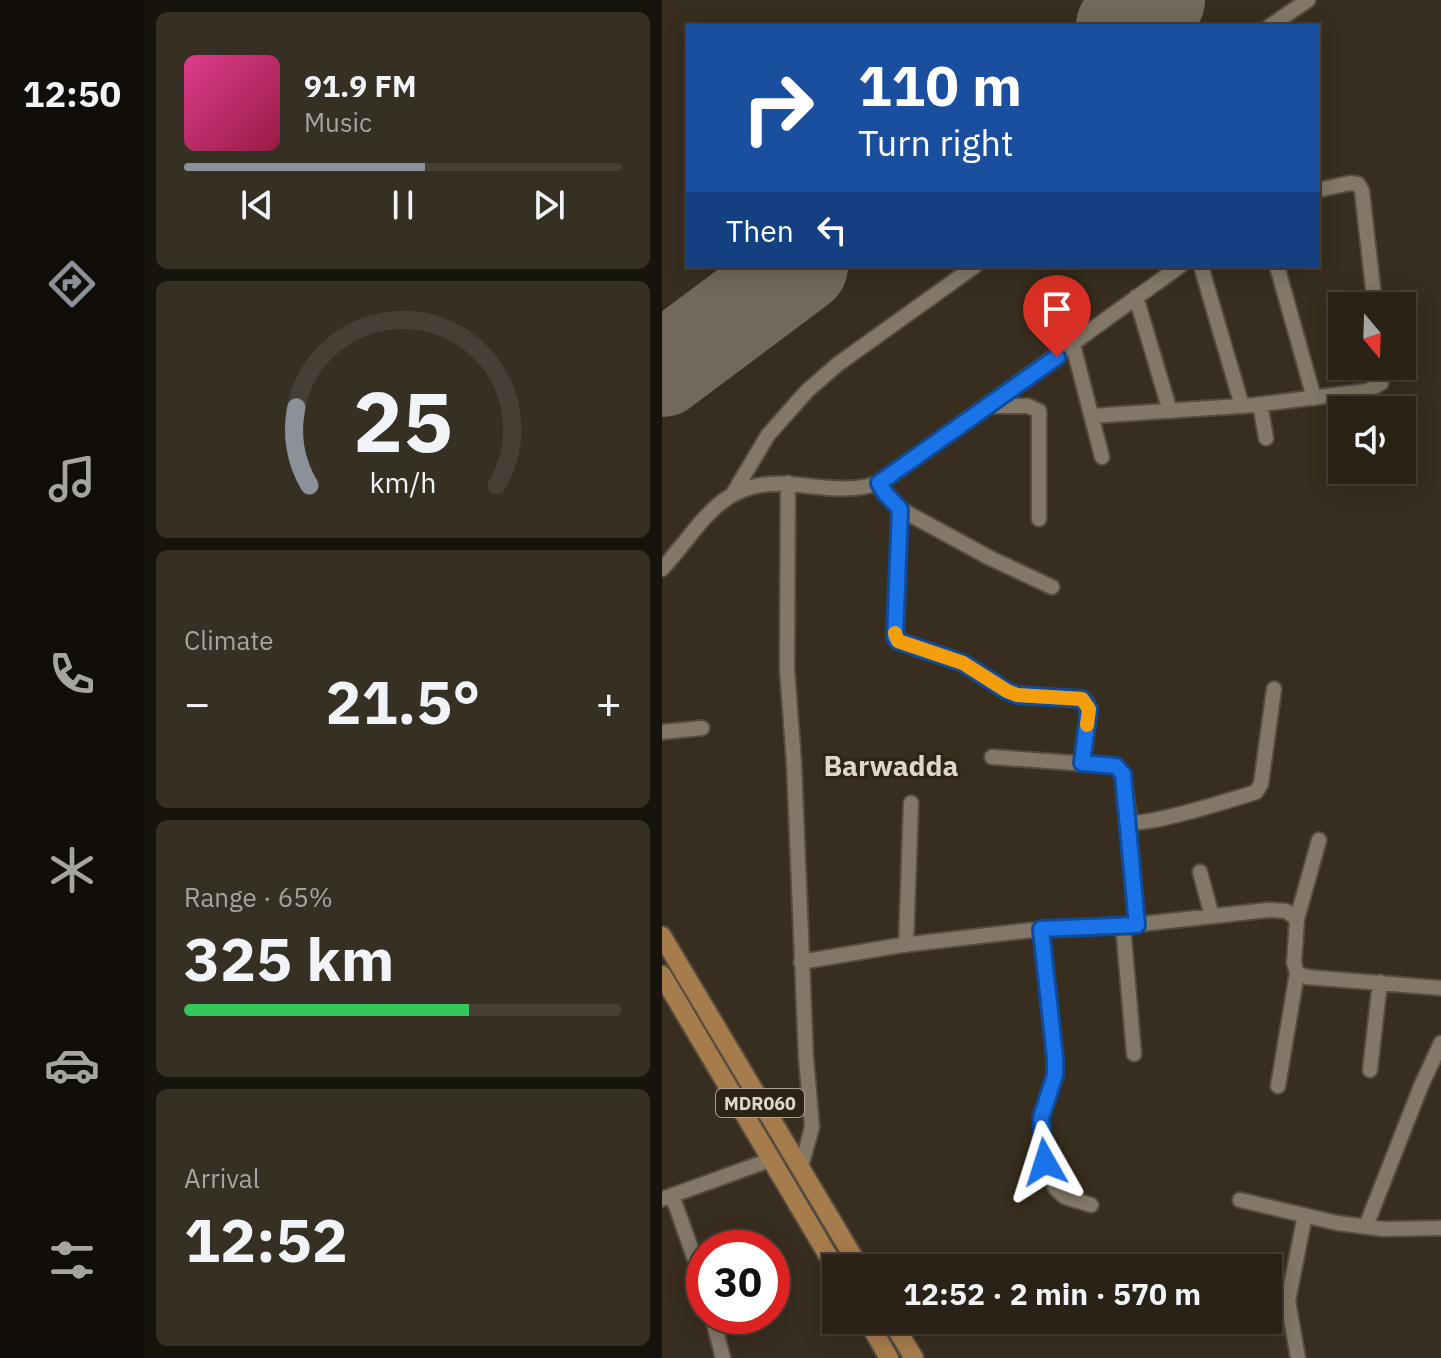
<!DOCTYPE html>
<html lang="en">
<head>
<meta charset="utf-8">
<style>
  :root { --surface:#2a2217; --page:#362f24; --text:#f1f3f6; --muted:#a5a4a1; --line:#463f36; --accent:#8c9099 }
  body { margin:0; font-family:"IBM Plex Sans",sans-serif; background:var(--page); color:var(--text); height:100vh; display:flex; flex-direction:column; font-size:30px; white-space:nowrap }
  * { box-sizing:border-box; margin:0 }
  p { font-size:26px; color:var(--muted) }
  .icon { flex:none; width:44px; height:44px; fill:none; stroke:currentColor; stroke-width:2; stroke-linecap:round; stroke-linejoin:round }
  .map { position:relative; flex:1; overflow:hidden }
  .panel { display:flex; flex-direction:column; gap:12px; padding:12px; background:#17130d; width:518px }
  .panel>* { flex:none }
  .hud { position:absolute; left:24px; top:24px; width:634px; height:244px; border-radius:0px; box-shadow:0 4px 20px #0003,0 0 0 2px var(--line); background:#1a4fa0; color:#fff; overflow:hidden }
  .needle { width:52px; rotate:161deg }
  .fabs { position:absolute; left:666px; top:292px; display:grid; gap:16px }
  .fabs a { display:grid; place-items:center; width:88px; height:88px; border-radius:0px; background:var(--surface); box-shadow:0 4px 20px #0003,0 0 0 2px var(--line); font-size:40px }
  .speed { position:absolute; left:24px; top:1230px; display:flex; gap:16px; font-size:40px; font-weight:700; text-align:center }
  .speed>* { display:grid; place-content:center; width:104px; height:104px; border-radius:50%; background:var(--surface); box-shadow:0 4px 20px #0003,0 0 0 2px var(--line); line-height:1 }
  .speed .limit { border:12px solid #d22; background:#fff; color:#111 }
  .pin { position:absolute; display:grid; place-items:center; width:68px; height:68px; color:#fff; margin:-82px -34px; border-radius:50% 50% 50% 0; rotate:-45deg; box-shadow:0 0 8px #0007 }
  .pin .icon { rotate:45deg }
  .me { position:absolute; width:88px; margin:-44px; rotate:354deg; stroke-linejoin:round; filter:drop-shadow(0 0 6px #0008) }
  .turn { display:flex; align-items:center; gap:28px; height:168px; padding:0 40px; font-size:36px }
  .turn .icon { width:104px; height:104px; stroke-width:2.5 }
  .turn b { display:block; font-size:56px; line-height:68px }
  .then { display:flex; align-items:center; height:76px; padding:0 40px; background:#0003; gap:16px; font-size:30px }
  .big { font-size:60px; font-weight:700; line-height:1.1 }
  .panel .widget { flex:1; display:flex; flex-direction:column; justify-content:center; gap:12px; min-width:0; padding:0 28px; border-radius:12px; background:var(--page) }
  .panel .dial { align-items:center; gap:0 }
  .dial svg { height:208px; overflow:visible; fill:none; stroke:var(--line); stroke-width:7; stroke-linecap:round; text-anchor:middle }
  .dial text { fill:var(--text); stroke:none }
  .song { display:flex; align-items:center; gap:24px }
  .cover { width:96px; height:96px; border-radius:12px; background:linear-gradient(135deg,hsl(330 70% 55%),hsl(340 70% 35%)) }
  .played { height:8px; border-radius:4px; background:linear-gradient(90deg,var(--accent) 55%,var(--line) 55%) }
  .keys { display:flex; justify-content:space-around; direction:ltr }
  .heat { display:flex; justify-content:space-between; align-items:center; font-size:44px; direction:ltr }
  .charge { height:12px; border-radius:6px; background:linear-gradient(90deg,#34c759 65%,var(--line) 0) }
  .trip { position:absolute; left:160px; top:1254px; width:460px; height:80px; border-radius:0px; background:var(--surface); box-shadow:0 4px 20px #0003,0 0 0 2px var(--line); font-weight:700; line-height:80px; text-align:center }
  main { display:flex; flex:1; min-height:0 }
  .dock { display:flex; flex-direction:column; width:144px; justify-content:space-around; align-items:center; background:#110e09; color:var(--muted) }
  .dock .icon { width:56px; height:56px }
  .dock .selected { color:var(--accent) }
  .dock b { font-size:36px; color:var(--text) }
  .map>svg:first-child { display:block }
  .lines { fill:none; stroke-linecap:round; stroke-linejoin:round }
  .runway { stroke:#72695c; stroke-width:94 }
  .minor-casing { stroke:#544c3f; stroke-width:18 }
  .major-casing { stroke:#544c3f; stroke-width:22 }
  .minor { stroke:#837867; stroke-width:14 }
  .major { stroke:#a77c4d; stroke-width:18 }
  .route-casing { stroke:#114b97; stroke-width:20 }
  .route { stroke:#1a73e8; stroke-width:14 }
  .slow { stroke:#f59e0b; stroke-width:14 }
  .labels { text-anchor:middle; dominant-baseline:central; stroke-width:6; stroke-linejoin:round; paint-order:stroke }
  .shield { fill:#2d2416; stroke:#a9a197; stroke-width:2 }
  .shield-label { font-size:18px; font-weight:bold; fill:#ded7ce }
  .district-label { font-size:28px; font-weight:bold; fill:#ded7ce; stroke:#2d2416 }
</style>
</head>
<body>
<main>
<nav class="dock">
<b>12:50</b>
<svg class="icon selected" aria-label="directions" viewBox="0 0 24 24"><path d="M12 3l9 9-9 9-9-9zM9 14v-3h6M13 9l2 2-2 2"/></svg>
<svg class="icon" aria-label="music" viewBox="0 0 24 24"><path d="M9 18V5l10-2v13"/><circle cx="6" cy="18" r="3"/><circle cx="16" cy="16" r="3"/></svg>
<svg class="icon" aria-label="phone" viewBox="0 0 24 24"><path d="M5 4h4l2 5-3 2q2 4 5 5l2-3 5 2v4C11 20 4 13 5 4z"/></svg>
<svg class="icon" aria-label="climate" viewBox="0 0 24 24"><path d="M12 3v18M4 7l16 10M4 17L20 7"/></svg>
<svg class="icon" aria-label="car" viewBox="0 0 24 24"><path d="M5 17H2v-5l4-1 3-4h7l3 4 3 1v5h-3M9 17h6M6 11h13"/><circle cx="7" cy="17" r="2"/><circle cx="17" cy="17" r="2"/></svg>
<svg class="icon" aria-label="filters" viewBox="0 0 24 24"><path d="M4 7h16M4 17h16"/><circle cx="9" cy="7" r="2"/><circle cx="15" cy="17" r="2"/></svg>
</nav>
<section class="panel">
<div class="widget">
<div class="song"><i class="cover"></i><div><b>91.9 FM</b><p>Music</p></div></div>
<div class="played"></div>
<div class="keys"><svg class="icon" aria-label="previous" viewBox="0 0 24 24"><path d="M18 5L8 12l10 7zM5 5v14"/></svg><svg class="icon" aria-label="pause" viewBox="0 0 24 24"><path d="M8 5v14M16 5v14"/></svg><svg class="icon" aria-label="next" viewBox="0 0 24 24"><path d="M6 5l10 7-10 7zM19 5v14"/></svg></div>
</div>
<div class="widget dial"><svg viewBox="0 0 100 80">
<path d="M14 69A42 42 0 1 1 86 69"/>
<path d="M14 69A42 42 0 0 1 9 39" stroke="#8c9099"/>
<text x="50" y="56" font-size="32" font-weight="700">25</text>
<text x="50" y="72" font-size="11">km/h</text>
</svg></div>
<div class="widget"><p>Climate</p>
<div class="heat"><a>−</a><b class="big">21.5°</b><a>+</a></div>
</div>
<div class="widget"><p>Range · 65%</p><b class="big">325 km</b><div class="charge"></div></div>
<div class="widget"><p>Arrival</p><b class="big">12:52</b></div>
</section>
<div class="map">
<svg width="779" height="1358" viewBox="0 0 779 1358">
  <rect width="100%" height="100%" fill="#382e1f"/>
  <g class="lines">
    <path class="runway" d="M461,26L496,0
      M0,370L139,266"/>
    <defs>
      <path id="minor" d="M608,26L646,0
        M656,190L688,183L696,184L700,191L713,306
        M539,266L580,406
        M615,266L652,398
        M474,297L508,411
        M411,345L440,457
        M598,404L604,438
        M327,406H366L377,411V519
        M430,416L592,405L705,391L719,383V366
        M126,483L125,669L132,763L144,1058L150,1127L138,1171
        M217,483L223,493L238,509L328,558L390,587
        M72,492L106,435L145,391L176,364L313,266
        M238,509L233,637L241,643L301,663L345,691L355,695L420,699L425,703L427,709L420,763
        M0,569C45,519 60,475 138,485C165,488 191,492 217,483L518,266
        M0,732L40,728
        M330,757L454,766L461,774L468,822C486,826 572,799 594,792L599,784L612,689
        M466,818L475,925
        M538,872L550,916
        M635,919L657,840
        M461,926L472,1054
        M379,929L393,1058V1075L379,1118L383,1162L394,1189L403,1197L429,1205
        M244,945L249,803
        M139,962L240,945L370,930L461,926L606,910L624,911L635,919L632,963L635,973L645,977L779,988
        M708,1070L718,982
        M616,1086L635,973
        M10,1195L42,1285
        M0,1199L108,1160
        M578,1200L675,1223L722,1229L779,1228
        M704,1226L759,1086L779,1043
        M50,1316L61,1358
        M636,1358L626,1301L643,1215"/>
      <path id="major" d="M0,936L198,1268
        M0,975L174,1269
        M205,1320L227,1358
        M229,1320L252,1358"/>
    </defs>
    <use href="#minor" class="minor-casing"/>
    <use href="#major" class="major-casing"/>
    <use href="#minor" class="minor"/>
    <use href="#major" class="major"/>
  </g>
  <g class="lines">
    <defs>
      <path id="route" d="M383,1162L379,1118L393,1075V1058L379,929L475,925L461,774L454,766L420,763L427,709L420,699L355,695L345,691L301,663L236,641L233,637L238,509L223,493L217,483L395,357"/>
    </defs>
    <use href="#route" class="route-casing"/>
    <use href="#route" class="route"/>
    <path class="slow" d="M233,633L236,641L301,663L345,691L355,695L420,699L427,709L425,725"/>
  </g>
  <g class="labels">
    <rect class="shield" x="54" y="1089" width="88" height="28" rx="6"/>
    <g class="shield-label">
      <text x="98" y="1103">MDR060</text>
    </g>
    <g class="district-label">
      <text x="229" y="765">Barwadda</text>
    </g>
  </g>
</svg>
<div class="fabs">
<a><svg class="needle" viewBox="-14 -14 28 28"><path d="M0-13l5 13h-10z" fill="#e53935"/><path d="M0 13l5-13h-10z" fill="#a5a4a1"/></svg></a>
<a><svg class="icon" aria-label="sound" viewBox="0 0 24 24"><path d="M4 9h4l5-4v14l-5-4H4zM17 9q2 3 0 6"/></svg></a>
</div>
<div class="speed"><div class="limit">30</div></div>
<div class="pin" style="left:395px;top:357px;background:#d93025"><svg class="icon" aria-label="arrive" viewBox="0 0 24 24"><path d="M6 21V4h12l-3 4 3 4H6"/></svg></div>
<svg class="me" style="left:383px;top:1162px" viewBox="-20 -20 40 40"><path d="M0-17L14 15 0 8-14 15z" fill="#1a73e8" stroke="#fff" stroke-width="4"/></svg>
<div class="trip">12:52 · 2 min · 570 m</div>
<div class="hud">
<div class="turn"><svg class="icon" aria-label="right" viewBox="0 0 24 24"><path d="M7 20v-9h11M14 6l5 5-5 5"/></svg><div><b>110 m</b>Turn right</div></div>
<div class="then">Then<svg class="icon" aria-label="left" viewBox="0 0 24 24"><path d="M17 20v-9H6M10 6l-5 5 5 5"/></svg></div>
</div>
</div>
</main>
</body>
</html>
